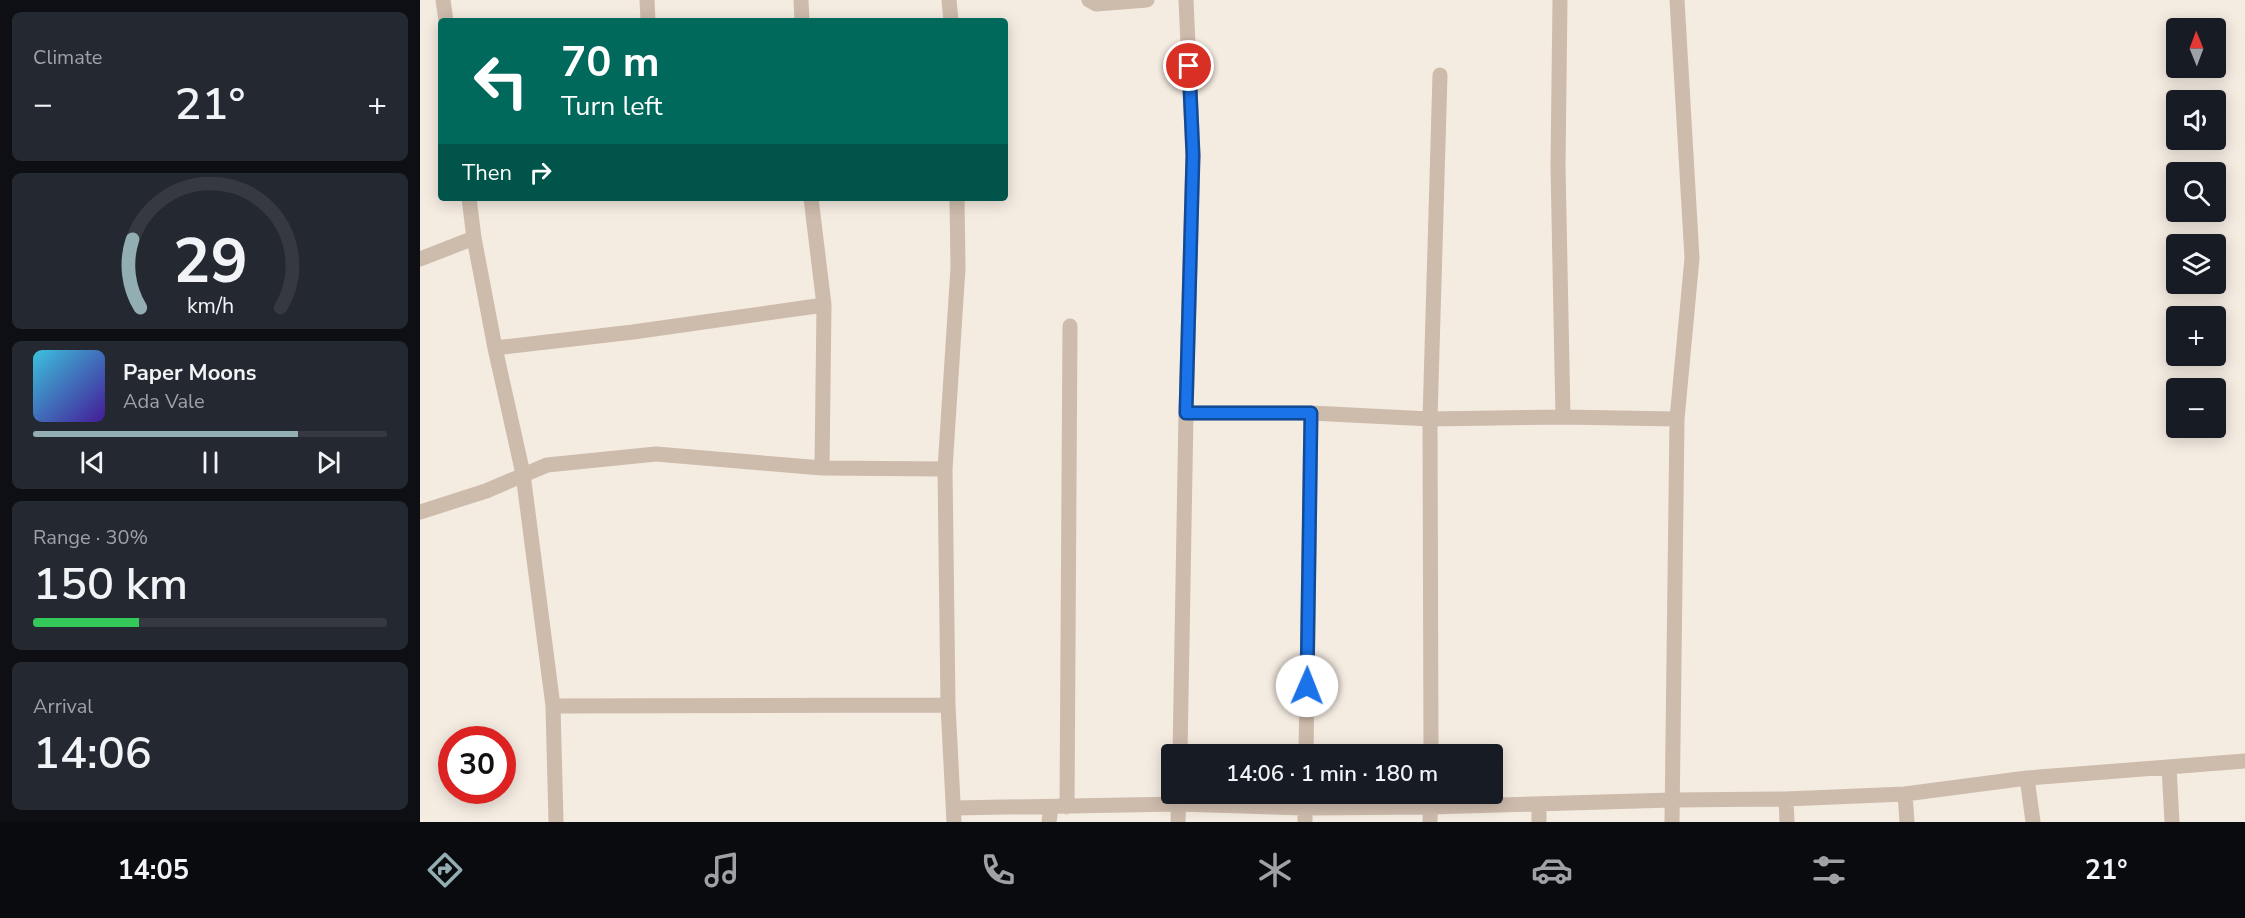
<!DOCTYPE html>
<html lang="en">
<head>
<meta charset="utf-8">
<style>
  :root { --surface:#171b24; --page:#242831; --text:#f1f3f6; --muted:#9ea1a6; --line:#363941; --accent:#92aeb2 }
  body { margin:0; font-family:"Nunito Sans",sans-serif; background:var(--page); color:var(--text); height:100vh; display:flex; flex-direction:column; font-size:22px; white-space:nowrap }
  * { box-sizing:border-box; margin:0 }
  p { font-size:20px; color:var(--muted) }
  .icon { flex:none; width:33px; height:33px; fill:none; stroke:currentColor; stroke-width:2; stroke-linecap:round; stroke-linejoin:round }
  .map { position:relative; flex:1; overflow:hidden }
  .sheet { display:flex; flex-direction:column; gap:12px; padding:12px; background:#0d0f14; width:420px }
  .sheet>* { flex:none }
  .guide { position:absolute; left:18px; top:18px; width:570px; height:183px; border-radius:6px; box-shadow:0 3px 15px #0003; background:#00695c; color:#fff; overflow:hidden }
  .needle { width:39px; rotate:359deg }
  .controls { position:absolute; left:1746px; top:18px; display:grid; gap:12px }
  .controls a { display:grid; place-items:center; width:60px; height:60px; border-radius:6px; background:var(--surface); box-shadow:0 3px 15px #0003; font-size:30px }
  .speed { position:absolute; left:18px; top:726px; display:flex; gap:12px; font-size:30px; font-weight:700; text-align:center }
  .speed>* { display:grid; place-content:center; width:78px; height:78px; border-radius:50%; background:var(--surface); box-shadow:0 3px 15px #0003; line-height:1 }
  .speed .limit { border:9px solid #d22; background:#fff; color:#111 }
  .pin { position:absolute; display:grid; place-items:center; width:51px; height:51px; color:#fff; margin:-26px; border:3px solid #fff; border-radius:50%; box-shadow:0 2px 6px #0007 }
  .me { position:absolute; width:66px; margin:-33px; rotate:1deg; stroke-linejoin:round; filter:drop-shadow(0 0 4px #0008) }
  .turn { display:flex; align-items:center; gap:21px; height:126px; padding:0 24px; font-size:27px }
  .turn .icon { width:78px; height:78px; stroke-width:2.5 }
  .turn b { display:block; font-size:42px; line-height:51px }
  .then { display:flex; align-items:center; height:57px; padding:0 24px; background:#0003; gap:12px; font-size:22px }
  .big { font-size:45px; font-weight:600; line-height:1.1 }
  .sheet .card { flex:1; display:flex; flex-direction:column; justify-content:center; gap:9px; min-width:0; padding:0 21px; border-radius:9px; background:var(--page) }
  .sheet .dial { align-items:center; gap:0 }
  .dial svg { height:156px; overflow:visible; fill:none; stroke:var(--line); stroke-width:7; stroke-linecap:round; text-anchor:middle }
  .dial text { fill:var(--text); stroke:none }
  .song { display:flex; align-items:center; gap:18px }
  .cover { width:72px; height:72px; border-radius:9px; background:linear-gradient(135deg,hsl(190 70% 55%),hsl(260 70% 35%)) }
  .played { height:6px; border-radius:3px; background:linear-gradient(90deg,var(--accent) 75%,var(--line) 75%) }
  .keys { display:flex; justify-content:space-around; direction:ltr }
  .heat { display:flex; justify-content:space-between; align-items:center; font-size:33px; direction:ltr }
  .charge { height:9px; border-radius:4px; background:linear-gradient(90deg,#34c759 30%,var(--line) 0) }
  .trip { position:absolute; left:741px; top:744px; width:342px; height:60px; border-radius:6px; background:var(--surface); box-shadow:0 3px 15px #0003; font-weight:600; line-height:60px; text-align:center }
  .dock { display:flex; height:96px; justify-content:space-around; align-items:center; background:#090b0e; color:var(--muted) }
  .dock .icon { width:42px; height:42px }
  .dock .on { color:var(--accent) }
  .dock b { font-size:27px; color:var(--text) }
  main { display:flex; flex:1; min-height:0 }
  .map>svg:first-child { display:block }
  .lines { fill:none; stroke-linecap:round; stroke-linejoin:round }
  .minor { stroke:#cdbbac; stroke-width:15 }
  .route-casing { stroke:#114b97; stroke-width:15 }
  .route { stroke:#1a73e8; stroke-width:10 }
</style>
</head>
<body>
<main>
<section class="sheet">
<div class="card"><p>Climate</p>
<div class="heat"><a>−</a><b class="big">21°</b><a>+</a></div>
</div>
<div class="card dial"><svg viewBox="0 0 100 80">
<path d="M14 69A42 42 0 1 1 86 69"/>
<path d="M14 69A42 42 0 0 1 10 34" stroke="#92aeb2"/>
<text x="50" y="56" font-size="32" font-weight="700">29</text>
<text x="50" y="72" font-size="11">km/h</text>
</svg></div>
<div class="card">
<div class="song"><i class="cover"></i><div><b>Paper Moons</b><p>Ada Vale</p></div></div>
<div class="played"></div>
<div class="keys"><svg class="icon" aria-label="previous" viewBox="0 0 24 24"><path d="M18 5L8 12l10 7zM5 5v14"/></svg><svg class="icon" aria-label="pause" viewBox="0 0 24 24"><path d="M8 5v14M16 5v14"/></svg><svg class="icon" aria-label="next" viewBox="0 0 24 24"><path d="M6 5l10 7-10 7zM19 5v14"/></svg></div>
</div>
<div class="card"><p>Range · 30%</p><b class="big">150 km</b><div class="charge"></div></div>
<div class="card"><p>Arrival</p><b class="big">14:06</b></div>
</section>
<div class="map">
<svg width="1825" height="822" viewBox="0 0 1825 822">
  <rect width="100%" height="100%" fill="#f4ebe1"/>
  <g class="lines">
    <path class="minor" d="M23,0L26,21
      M227,0L228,21
      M381,0L382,21
      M529,0L531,21
      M669,0L676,4L727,0
      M1140,0L1138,166L1143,417
      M49,198L54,238L75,348L103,474L133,706L136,822
      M391,198L404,305L402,468
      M0,259L54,238
      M75,348L213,332L404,305
      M766,413H891L1010,419L1143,417L1257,419L1272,258L1257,0
      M0,512L66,491L127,465L236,454L402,468L525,469
      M133,706L528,705
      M760,754L766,413L773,155L766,0
      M886,754L891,413
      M1011,754L1010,419L1020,75
      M1749,767L1752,822
      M1607,778L1613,822
      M1485,794L1487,822
      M1366,799L1367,822
      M1119,804V822
      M647,807L650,326
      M534,808L759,804L885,808L1011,807L1252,800L1366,799L1485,794L1607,778L1825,761
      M534,822L528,705L525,469L538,268L537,198
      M629,822L631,807
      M758,822L759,794
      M885,822V794
      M1010,822L1011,794
      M1252,822L1257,419"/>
  </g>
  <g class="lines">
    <defs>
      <path id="route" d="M769,66L773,155L766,413H891L887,686"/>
    </defs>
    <use href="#route" class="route-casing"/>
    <use href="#route" class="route"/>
  </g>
</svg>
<div class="controls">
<a><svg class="needle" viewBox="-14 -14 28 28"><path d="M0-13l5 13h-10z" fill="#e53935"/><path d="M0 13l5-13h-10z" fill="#9ea1a6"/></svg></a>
<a><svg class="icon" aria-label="sound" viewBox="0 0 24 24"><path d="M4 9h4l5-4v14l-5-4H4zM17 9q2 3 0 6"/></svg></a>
<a><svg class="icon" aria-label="search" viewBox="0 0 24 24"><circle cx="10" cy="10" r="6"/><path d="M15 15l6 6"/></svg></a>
<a><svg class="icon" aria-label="layers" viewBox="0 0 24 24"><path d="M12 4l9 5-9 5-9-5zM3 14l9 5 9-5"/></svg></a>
<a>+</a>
<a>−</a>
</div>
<div class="speed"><div class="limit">30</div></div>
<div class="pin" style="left:769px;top:66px;background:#d93025"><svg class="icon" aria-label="arrive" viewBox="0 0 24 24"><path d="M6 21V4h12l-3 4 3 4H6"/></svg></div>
<svg class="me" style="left:887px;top:686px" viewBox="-20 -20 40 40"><circle r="19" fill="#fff"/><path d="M0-13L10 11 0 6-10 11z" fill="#1a73e8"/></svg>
<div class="trip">14:06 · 1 min · 180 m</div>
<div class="guide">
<div class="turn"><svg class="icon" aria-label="left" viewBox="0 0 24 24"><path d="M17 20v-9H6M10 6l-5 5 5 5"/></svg><div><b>70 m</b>Turn left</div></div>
<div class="then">Then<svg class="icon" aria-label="right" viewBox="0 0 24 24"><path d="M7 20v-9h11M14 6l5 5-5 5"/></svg></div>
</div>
</div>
</main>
<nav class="dock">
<b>14:05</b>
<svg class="icon on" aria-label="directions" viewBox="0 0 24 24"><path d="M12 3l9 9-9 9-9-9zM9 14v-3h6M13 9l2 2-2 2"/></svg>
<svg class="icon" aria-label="music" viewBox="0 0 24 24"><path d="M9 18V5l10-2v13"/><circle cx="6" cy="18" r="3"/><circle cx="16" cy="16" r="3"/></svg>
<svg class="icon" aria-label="phone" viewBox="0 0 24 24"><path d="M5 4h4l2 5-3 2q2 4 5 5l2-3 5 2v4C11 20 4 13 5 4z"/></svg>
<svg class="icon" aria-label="climate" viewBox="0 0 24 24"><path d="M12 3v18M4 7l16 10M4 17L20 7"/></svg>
<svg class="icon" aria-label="car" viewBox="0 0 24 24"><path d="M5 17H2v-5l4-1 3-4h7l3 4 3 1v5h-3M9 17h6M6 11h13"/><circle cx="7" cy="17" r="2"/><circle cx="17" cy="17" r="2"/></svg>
<svg class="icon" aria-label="filters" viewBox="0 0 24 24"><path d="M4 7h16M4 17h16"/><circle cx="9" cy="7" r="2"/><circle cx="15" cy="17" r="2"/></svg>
<b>21°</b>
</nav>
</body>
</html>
